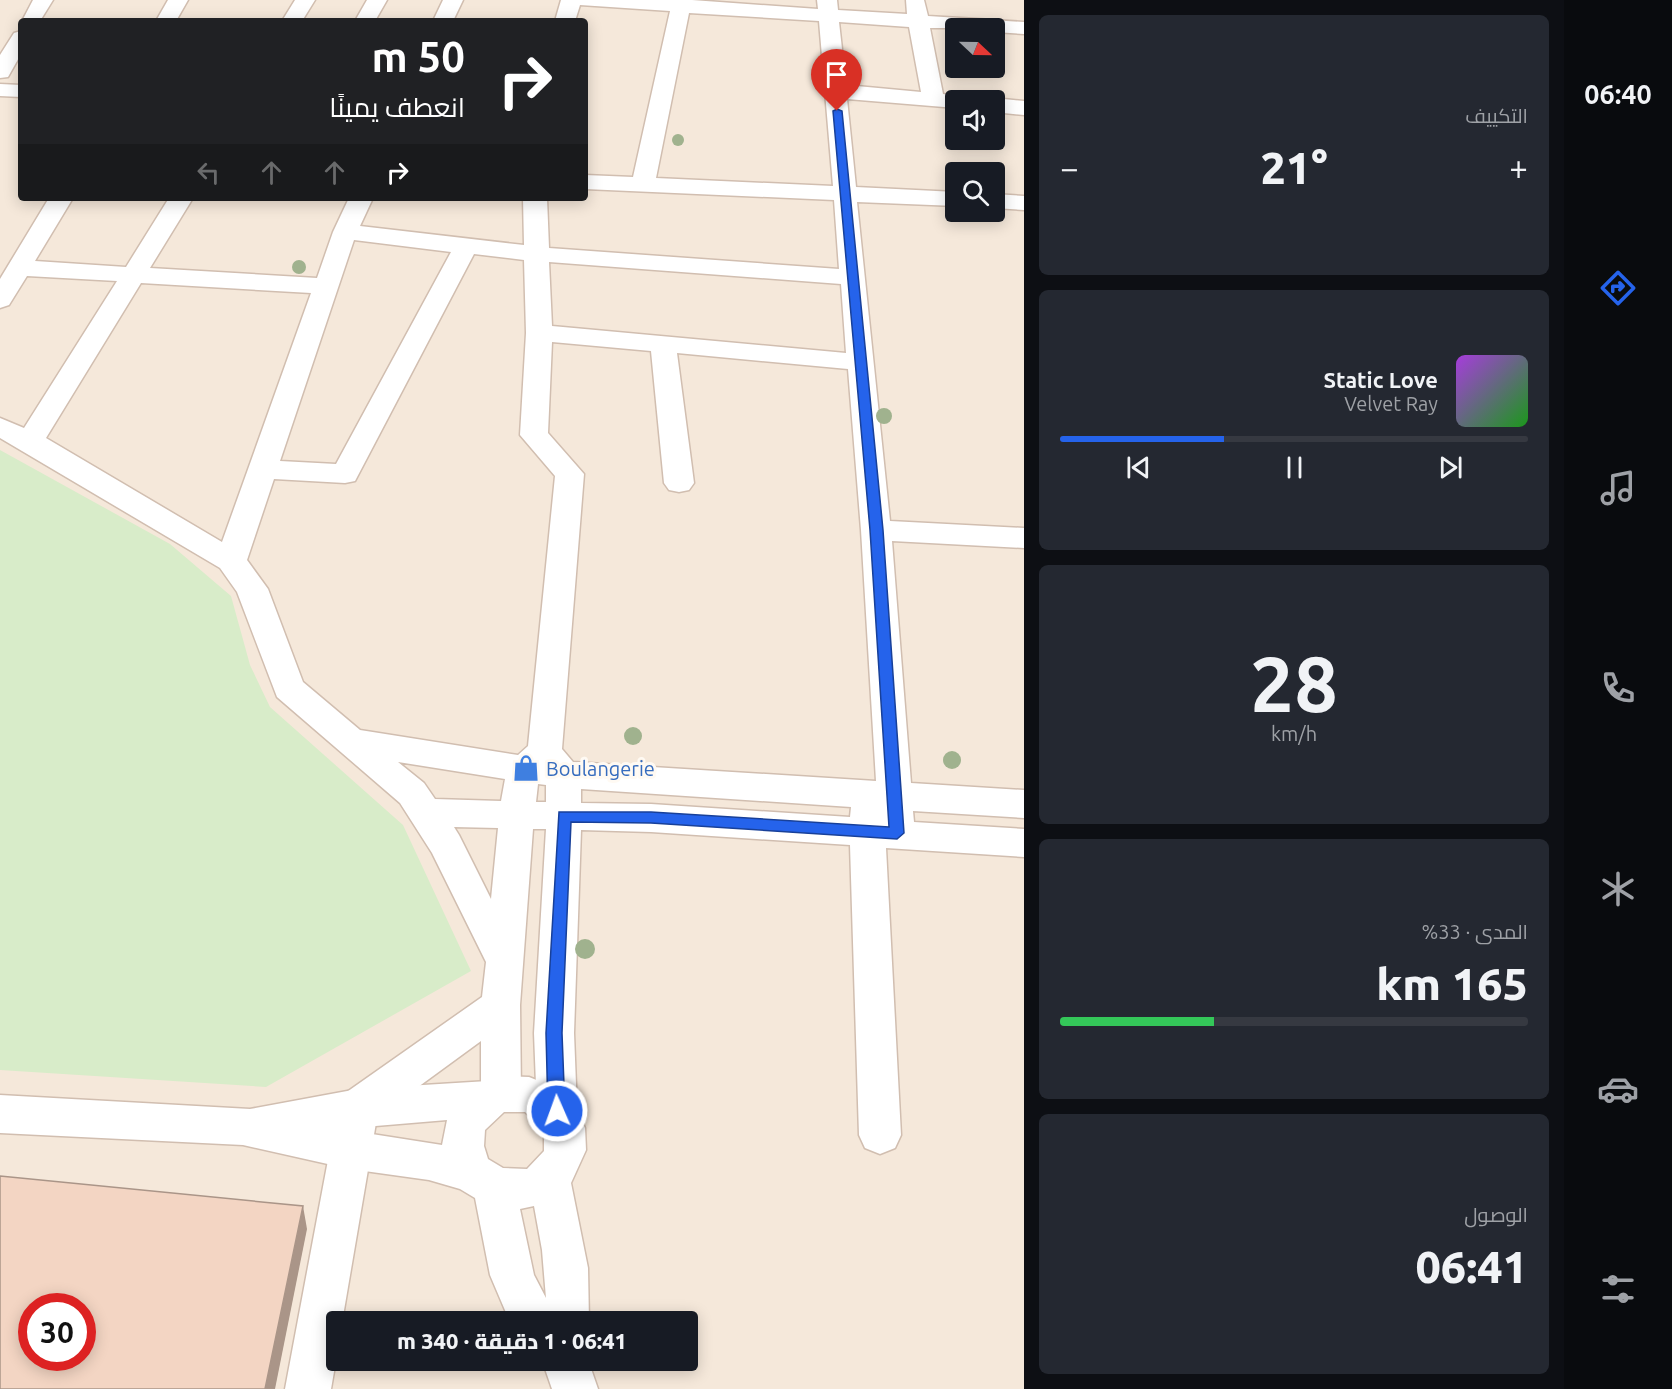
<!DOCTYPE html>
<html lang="ar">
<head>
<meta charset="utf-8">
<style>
  :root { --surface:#171b24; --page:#242831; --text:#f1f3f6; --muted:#9ea1a6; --line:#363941; --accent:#2563eb }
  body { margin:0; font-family:Ubuntu,Cairo,sans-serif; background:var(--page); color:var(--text); direction:rtl; height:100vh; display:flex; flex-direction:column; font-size:22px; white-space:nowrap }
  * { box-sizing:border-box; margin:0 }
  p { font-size:20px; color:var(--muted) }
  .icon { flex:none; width:33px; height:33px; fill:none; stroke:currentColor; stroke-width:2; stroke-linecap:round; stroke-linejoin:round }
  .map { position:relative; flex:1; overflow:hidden; direction:ltr }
  .panel { display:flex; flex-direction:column; gap:15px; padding:15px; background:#0d0f14; width:540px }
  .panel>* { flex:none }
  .guide { position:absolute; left:18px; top:18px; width:570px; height:183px; border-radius:6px; box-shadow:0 3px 15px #0003; direction:rtl; background:#202124; color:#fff; overflow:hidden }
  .needle { width:39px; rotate:112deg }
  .controls { position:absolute; left:945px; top:18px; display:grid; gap:12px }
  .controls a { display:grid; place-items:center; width:60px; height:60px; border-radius:6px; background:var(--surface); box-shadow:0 3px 15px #0003; font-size:30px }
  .speed { position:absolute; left:18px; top:1293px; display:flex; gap:12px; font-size:30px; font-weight:700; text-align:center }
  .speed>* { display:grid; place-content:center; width:78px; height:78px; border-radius:50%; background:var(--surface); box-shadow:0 3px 15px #0003; line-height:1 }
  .speed .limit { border:9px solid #d22; background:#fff; color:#111 }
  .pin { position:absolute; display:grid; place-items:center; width:51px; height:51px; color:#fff; margin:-62px -26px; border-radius:50% 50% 50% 0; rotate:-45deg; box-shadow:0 0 6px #0007 }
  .pin .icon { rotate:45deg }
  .me { position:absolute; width:66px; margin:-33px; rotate:358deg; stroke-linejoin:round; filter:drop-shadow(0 0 4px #0008) }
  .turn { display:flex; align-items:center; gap:21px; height:126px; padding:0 24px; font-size:27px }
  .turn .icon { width:78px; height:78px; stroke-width:2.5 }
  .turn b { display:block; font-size:42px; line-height:51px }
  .lanes { display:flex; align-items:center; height:57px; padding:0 24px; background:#0003; justify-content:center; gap:30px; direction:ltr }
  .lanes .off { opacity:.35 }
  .big { font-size:45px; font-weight:800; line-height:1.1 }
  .panel .card { flex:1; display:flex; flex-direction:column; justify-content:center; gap:9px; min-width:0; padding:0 21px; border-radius:9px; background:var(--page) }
  .panel .dial { align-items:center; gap:0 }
  .dial b { font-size:78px; line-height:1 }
  .song { display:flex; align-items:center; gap:18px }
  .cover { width:72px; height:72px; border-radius:9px; background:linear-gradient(135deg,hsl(280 70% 55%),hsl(120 70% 35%)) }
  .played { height:6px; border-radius:3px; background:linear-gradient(90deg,var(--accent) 35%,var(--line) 35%) }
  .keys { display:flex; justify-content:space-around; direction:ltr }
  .heat { display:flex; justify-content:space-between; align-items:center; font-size:33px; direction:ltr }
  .charge { height:9px; border-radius:4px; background:linear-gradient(90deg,#34c759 33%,var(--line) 0) }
  .trip { position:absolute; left:326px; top:1311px; width:372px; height:60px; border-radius:6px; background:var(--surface); box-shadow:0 3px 15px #0003; font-weight:800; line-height:60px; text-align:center; direction:rtl }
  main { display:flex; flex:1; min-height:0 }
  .tabs { display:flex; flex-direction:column; width:108px; justify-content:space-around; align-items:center; background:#090b0e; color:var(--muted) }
  .tabs .icon { width:42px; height:42px }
  .tabs .active { color:var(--accent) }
  .tabs b { font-size:27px; color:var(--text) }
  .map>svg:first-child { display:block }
  .residential { fill:#f5e8da; fill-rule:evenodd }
  .green { fill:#d8ecc9 }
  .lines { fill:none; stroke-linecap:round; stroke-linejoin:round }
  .minor-casing { stroke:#d1beb0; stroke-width:3 }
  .tertiary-casing { stroke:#d1beb0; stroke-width:3 }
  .minor { fill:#fff; fill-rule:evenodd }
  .tertiary { fill:#fff; fill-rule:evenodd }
  .tree { fill:#a0b28e }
  .shaded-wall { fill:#aa9588 }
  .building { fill:#f3d5c3; stroke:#aa9588; stroke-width:1.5; fill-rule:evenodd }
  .route { fill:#2563eb; stroke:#184099; stroke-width:1.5 }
  .labels { text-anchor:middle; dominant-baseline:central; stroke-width:6; stroke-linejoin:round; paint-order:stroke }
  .shop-label { font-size:20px; fill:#366cbe; stroke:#fffaf3; text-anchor:start }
</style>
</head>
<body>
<main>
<nav class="tabs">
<b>06:40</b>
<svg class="icon active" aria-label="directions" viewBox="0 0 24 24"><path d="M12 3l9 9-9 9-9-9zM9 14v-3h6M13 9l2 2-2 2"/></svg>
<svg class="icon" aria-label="music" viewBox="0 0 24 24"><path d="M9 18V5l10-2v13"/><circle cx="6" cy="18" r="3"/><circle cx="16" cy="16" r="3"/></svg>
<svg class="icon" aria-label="phone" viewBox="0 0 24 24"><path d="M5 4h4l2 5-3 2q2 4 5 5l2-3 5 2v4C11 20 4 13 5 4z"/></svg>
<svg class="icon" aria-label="climate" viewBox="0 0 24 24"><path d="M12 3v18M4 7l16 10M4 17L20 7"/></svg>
<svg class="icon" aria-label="car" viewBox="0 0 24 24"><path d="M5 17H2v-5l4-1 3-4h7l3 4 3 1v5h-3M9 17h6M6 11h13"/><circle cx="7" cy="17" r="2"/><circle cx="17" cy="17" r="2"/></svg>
<svg class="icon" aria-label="filters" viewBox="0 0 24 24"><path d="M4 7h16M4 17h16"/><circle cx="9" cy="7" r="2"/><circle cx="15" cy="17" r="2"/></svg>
</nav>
<section class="panel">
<div class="card"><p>التكييف</p>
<div class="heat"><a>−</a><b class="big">21°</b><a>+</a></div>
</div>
<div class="card">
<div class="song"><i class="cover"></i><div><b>Static Love</b><p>Velvet Ray</p></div></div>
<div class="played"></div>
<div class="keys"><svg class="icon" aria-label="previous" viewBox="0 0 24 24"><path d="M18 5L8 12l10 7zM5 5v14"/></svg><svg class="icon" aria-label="pause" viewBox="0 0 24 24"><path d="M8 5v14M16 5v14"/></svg><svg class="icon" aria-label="next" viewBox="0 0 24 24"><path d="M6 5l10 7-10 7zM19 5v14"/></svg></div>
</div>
<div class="card dial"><b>28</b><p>km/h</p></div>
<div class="card"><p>المدى · 33%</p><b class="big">165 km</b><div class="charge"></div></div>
<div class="card"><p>الوصول</p><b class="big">06:41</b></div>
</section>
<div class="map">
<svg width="1024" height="1389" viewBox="0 0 1024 1389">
  <rect width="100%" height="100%" fill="#fdf6ec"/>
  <path class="residential" d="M0,0H1024V1389H0ZM21,21H585V198H21ZM956,28H994V68H956ZM956,100H994V140H956ZM956,172H994V212H956ZM32,1306H82V1358H32ZM336,1322H687V1360H336Z"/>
  <path class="green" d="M0,450L170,544L231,596L250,665L270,707L403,825L471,971L266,1087L0,1070Z"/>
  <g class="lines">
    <defs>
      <path id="minor" d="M33,0H53L40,21L21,23Z
        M168,0H188L176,21H156Z
        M295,0H315L302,21H282Z
        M367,0H387L375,21H355Z
        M443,0H463L453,21H433Z
        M561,0H692L818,9L817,0H837L838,10L907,14L906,0H924L928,16L1024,22V34L994,32V28H930L943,94L964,97L966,100H956V108L847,99L856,187L956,192V206L857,202L890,521L1024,528V548L892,541L911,783L1024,790V818L913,811L914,822L1024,829V857L886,848L901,1135L895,1148L880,1154L865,1148L859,1135L850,845L651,832L581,830L574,1033L577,1111L571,1124L557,1130L543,1124L537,1111L534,1033L546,829H533L520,1005L521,1094L515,1107L501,1112L487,1107L481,1094V1041L377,1117L342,1322H336V1360L331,1389H285L338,1107L344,1094L482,997L486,962L432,853L400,803L277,697L237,592L220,568L0,438V418L24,428L117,281L27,276L9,305L0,308V279L49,198H73L35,261L126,267L169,198H193L150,268L317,278L333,232L349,198H373L360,226L524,245L523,198H547L549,248L839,269L834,200L585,189V175L633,177L670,11L580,5L575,21H555ZM689,13L819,21L833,186L656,178ZM839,22L909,27L921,92L846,85ZM354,240L451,252L336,464L280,461ZM474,254L524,260L526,333L520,435L555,476L528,746L518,755L360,730L303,682L268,589L247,560L274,479L345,483L355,481ZM549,262L841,284L846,353L552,326ZM141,283L311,293L222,542L46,438ZM552,342L651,351L664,483L669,490L679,492L689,490L694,483L677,353L848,369L861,530L876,781L573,762L562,749L584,474L548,433ZM398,762L505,779L501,801L435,799L424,783ZM538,784L546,785V802H536ZM581,789L851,807L850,817L651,804L581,803ZM454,827L498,828L491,899L459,835Z
        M21,31V54L8,77L0,78V55L14,33Z
        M0,84L21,85V97L0,96Z
        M994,98L1024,101V115L994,112V100H986Z
        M994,194L1024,196V210L994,208Z"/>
      <path id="tertiary" d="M501,1076L529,1077L559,1089L575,1105L585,1128L586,1150L571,1183L588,1268L589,1322H510L490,1275L475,1198L460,1189L429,1180L350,1169L243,1145L0,1133V1095L250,1109L358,1089L488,1081ZM504,1112H525L544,1129V1151L527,1169L503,1168L488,1159L484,1146L485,1130ZM447,1120L442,1145L340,1129ZM534,1206L542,1250L546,1298L534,1275L520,1209Z
        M542,1360H588L598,1389H552Z"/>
    </defs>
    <use href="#minor" class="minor-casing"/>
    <use href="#tertiary" class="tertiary-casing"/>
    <use href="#minor" class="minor"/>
    <use href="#tertiary" class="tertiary"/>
  </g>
  <g class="tree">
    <circle cx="678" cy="140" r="6"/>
    <circle cx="299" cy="267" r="7"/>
    <circle cx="884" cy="416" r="8"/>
    <circle cx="633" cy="736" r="9"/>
    <circle cx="952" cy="760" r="9"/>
    <circle cx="585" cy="949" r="10"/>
  </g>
  <path class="shaded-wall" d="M303,1206L307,1229L275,1389H265Z"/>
  <path class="building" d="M0,1176L303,1206L265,1389H0ZM32,1306H82V1358H32Z"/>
  <path class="route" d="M837,109L842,111L883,530L904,833L897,839L651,823L571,822L562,1033L565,1111L563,1116L557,1118L551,1116L548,1111L546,1033L559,812H651L889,827L870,530L833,111Z"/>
  <defs>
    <symbol id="shop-bare" viewBox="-9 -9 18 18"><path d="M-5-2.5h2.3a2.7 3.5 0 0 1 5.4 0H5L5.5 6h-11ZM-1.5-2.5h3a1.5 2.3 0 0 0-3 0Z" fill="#3f7fe0" stroke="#fffaf3" stroke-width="2.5" paint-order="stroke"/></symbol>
  </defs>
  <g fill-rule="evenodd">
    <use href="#shop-bare" x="507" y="749" width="38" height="38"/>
  </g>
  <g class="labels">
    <g class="shop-label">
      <text x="546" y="768">Boulangerie</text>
    </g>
  </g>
</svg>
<div class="controls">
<a><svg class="needle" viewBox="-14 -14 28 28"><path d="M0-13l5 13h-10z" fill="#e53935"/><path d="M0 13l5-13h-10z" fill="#9ea1a6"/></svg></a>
<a><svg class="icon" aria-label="sound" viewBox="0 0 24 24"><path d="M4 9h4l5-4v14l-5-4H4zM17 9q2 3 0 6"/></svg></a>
<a><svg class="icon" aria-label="search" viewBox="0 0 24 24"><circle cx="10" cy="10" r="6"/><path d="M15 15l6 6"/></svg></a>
</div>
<div class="speed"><div class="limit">30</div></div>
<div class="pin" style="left:837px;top:111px;background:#d93025"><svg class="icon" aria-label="arrive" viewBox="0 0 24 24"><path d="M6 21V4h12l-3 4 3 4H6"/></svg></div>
<svg class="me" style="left:557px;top:1111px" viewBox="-20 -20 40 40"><circle r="17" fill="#2563eb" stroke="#fff" stroke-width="3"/><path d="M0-11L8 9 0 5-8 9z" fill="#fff"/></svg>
<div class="trip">06:41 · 1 دقيقة · 340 m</div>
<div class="guide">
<div class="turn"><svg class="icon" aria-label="right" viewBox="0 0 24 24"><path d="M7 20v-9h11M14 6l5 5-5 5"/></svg><div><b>50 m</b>انعطف يمينًا</div></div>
<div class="lanes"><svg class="icon off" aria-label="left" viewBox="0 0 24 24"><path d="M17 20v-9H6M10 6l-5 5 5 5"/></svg><svg class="icon off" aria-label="ahead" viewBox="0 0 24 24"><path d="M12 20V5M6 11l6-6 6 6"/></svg><svg class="icon off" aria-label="ahead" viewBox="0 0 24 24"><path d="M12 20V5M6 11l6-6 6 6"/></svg><svg class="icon" aria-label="right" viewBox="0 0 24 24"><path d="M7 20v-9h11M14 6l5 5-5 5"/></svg></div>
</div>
</div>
</main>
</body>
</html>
